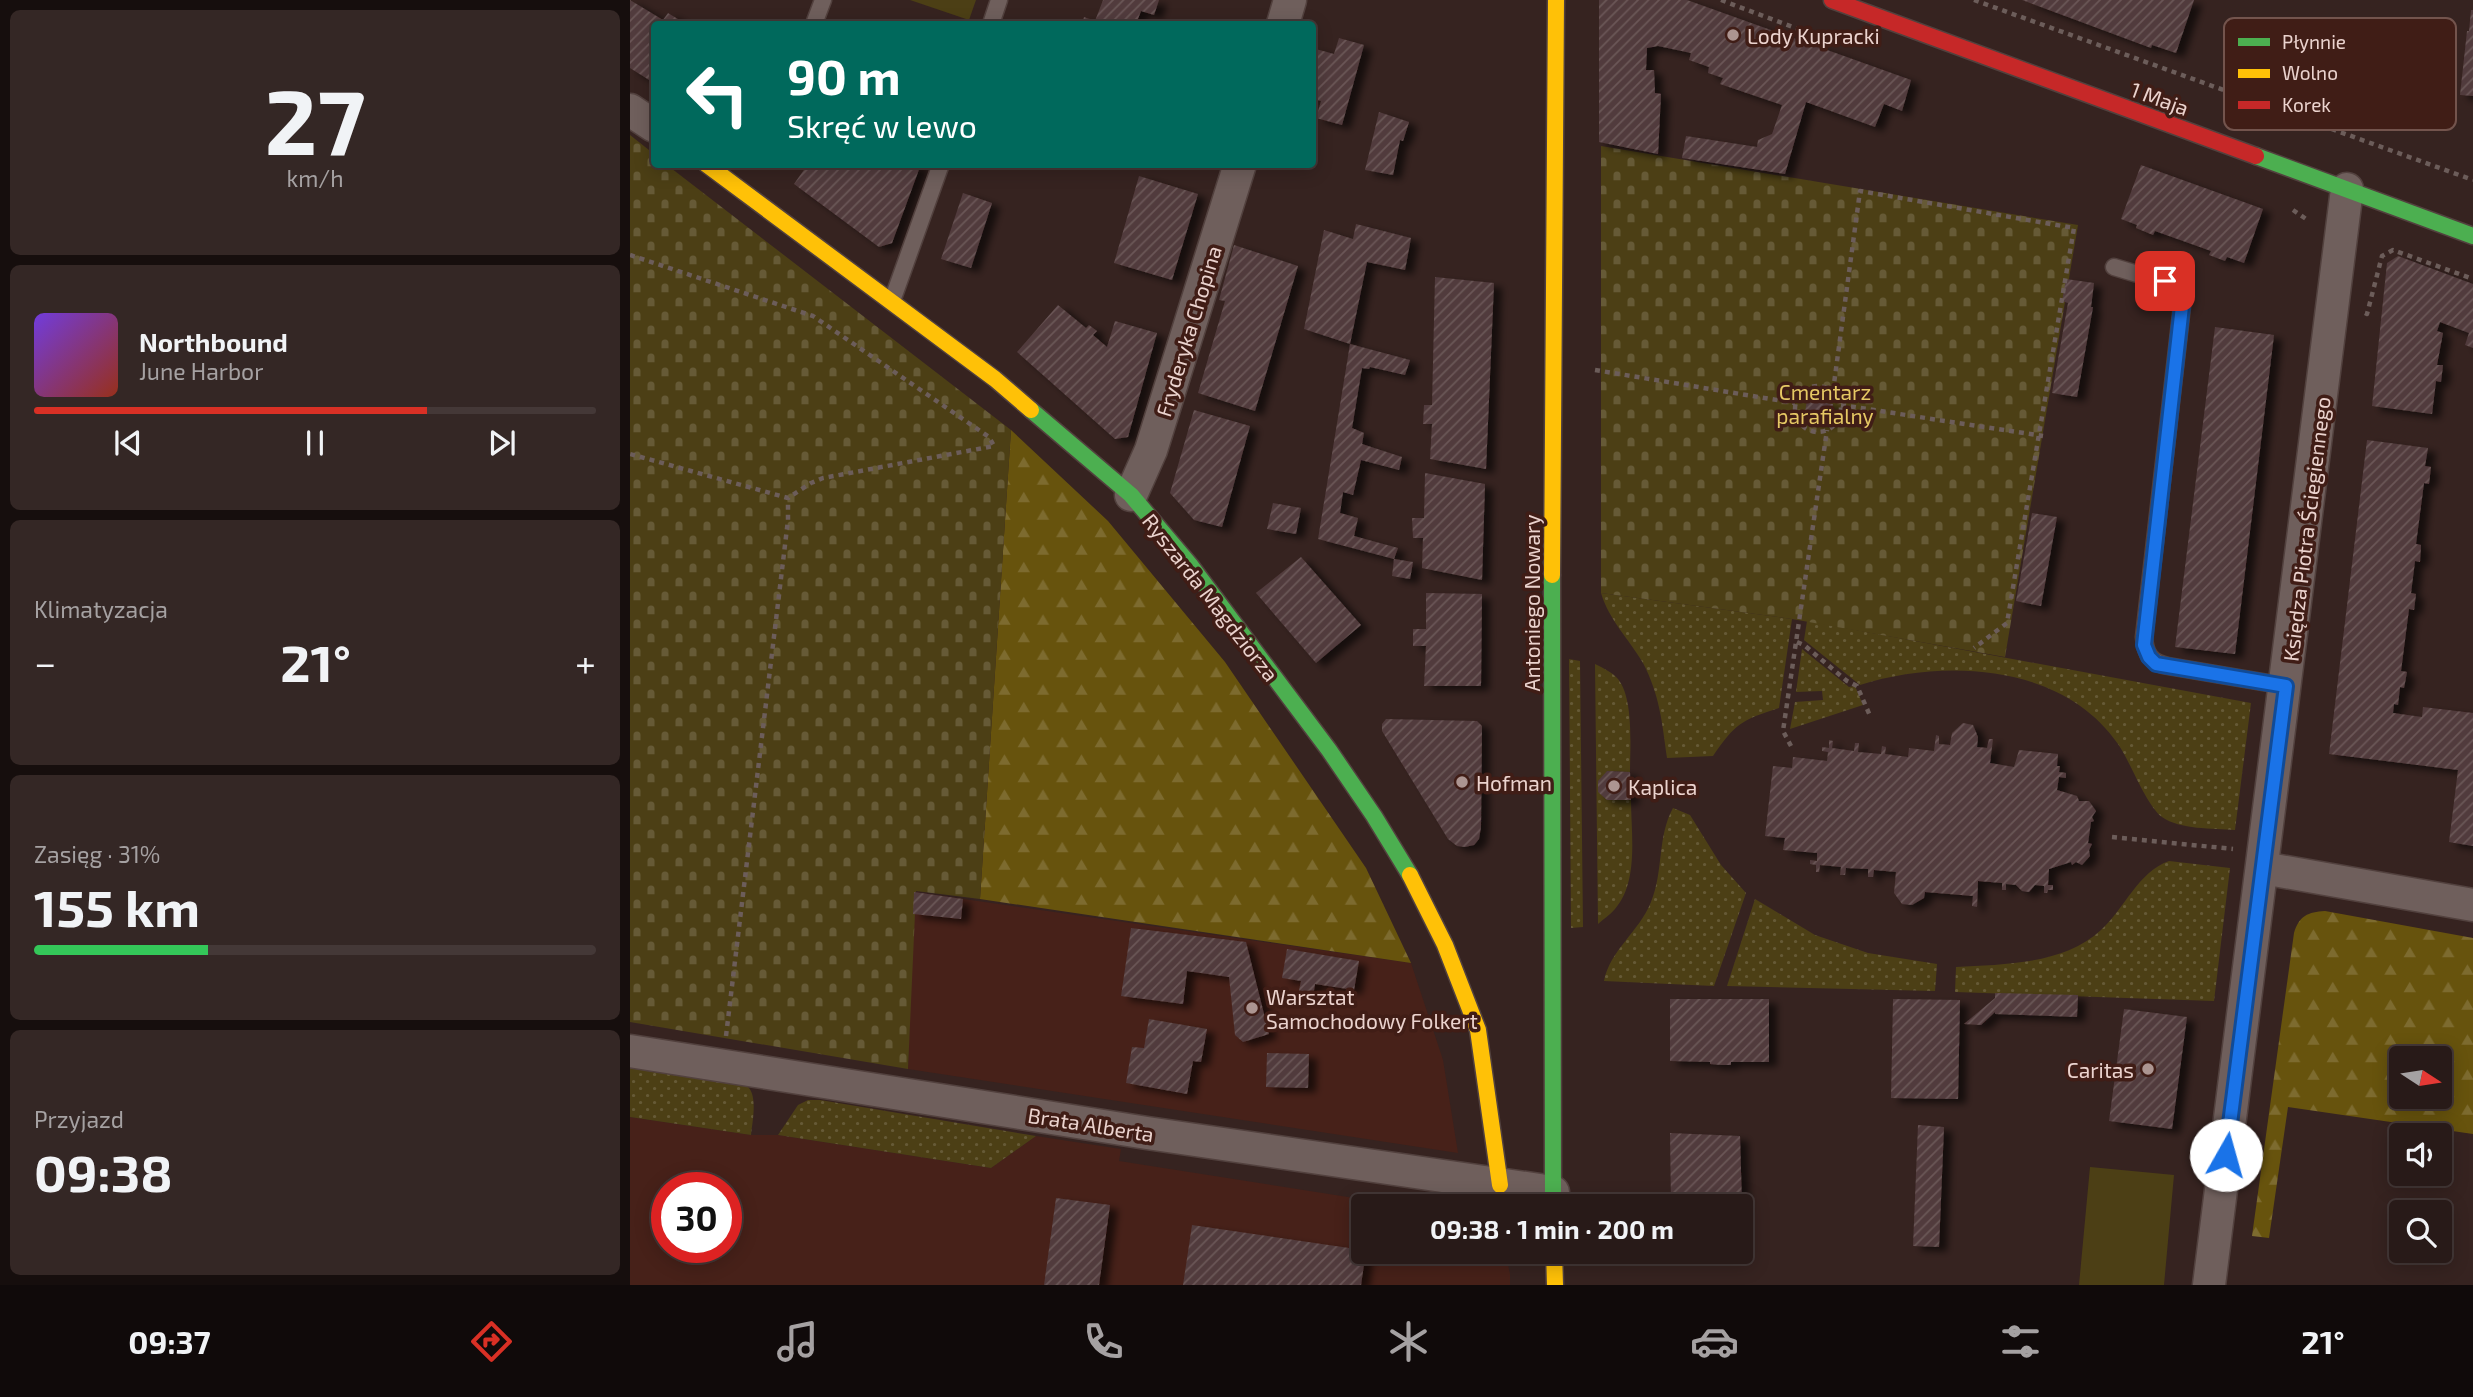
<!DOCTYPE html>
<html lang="pl">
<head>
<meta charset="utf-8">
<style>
  :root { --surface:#281a18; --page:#342725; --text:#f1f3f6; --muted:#a5a1a2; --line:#443837; --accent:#d93025 }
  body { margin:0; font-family:"Exo 2",sans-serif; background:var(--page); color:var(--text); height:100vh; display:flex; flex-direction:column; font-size:26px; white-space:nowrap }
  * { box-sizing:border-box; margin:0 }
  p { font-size:23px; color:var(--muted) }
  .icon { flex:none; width:38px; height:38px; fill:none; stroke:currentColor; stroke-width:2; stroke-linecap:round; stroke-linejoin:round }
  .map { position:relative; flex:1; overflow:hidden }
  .side { display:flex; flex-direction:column; gap:10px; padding:10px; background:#160e0d; width:630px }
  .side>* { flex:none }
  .hud { position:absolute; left:21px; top:21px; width:665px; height:147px; border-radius:7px; box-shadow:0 4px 18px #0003,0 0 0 2px var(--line); background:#00695c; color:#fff; overflow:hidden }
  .needle { width:46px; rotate:102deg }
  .buttons { position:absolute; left:1759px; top:1046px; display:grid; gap:14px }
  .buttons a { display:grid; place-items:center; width:63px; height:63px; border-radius:7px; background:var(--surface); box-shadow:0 4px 18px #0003,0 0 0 2px var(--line); font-size:35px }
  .speed { position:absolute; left:21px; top:1172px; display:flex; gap:14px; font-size:35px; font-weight:700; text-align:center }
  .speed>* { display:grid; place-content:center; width:91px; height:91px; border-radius:50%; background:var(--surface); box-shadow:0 4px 18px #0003,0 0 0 2px var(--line); line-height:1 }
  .speed .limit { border:10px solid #d22; background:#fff; color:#111 }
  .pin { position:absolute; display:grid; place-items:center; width:60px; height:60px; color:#fff; margin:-30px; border-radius:14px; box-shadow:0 4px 10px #0006 }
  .me { position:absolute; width:77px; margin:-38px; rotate:7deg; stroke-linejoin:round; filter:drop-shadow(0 0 5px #0008) }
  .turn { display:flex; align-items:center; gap:24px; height:147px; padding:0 21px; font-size:32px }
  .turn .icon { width:91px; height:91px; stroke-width:2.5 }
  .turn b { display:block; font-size:49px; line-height:60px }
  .big { font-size:52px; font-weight:700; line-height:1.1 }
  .side .widget { flex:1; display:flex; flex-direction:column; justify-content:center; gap:10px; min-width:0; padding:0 24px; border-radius:10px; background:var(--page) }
  .side .dial { align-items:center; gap:0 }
  .dial b { font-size:91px; line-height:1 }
  .song { display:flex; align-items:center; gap:21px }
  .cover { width:84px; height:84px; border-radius:10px; background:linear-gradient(135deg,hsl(260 70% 55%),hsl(10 70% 35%)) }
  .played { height:7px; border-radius:4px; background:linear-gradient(90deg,var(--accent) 70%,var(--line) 70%) }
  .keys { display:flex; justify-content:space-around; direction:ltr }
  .heat { display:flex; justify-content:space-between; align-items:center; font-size:38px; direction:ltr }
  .charge { height:10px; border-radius:5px; background:linear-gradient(90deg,#34c759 31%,var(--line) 0) }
  .trip { position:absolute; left:721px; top:1194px; width:402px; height:70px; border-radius:7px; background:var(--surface); box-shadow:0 4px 18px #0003,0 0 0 2px var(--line); font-weight:700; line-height:70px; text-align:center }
  .dock { display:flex; height:112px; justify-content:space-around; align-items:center; background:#100a0a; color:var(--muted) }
  .dock .icon { width:49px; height:49px }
  .dock .selected { color:var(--accent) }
  .dock b { font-size:32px; color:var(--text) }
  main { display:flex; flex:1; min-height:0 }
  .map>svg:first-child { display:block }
  .built { fill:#472119; fill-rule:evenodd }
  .grass { fill:url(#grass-dots) }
  .forest { fill:url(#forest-firs); fill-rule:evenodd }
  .cemetery { fill:url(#cemetery-stones) }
  .green { fill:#4c3f15 }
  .building { fill:url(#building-hatch); filter:url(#shadow) }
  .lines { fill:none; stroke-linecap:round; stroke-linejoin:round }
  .lane-casing { stroke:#52413e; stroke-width:19 }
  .street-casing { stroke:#52413e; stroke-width:35 }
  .fast-casing { stroke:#52413e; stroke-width:19 }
  .slow-casing { stroke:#52413e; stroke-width:19 }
  .jam-casing { stroke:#52413e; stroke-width:19 }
  .path { stroke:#6c5d5a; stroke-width:4.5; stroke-dasharray:5 5; stroke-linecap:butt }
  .lane { stroke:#6f5f5c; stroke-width:16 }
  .street { stroke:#6f5f5c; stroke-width:32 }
  .fast { stroke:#4caf50; stroke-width:16 }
  .slow { stroke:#ffc107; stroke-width:16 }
  .jam { stroke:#c62828; stroke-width:16 }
  .route-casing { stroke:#114b97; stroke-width:18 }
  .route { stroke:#1a73e8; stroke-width:12 }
  .poi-dot { fill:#ac9591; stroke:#401d16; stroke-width:2.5 }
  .labels { text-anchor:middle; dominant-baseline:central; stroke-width:7; stroke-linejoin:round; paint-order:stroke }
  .poi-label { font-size:21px; fill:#ebd3ce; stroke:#401d16; text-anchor:start }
  .street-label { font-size:21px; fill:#ebd3ce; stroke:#401d16 }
  .park-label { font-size:21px; fill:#e5c864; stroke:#401d16 }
  .key { fill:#401d16; stroke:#73544d; stroke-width:2 }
  .key-label { font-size:19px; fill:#ebd3ce }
</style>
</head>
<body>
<main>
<section class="side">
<div class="widget dial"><b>27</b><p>km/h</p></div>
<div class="widget">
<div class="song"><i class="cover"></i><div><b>Northbound</b><p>June Harbor</p></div></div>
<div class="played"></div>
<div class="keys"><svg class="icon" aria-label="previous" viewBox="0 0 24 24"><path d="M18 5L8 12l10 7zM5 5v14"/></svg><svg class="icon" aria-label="pause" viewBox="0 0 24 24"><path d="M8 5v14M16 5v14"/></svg><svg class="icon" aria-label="next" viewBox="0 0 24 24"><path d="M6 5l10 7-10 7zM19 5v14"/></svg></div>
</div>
<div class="widget"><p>Klimatyzacja</p>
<div class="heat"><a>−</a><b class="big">21°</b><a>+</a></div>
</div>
<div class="widget"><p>Zasięg · 31%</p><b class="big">155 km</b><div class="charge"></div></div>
<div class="widget"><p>Przyjazd</p><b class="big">09:38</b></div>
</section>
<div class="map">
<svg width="1843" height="1285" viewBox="0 0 1843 1285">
  <defs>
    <pattern id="grass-dots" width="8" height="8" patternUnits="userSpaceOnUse" patternTransform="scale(1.75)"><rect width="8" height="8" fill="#4c3f15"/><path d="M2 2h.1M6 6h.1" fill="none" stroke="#665a36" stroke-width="1.8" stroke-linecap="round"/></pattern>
    <pattern id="forest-firs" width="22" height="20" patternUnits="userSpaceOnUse" patternTransform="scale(1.75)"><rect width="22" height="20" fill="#67530d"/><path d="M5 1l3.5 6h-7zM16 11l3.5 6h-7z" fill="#7d6b2f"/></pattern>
    <pattern id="cemetery-stones" width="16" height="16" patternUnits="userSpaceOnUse" patternTransform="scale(1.75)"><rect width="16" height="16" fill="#4c3f15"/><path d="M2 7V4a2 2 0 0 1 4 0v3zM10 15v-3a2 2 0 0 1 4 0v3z" fill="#665a36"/></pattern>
    <pattern id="building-hatch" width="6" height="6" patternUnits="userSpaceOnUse" patternTransform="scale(1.75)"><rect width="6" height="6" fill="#513b3c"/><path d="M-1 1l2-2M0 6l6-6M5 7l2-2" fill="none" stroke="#6a5657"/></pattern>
    <filter id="shadow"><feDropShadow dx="8" dy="4.5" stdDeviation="3.5" flood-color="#0009"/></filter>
  </defs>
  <rect width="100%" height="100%" fill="#362320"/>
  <path class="built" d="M284,892L781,963L813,1060L828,1153L278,1069Z
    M0,1117L121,1135H148L361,1168L406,1136L491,1149L489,1161L775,1206H733V1251H875L880,1274V1285H0ZM37,1188H96V1248H37Z"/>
  <path class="grass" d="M971,593L1162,619L1149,708C1111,720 1105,724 1083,756L1037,758C1032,722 1030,696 1013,663C999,639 979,620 971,593Z
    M1177,621L1621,703L1605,830C1583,828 1550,830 1532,817C1516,805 1501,763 1488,744C1433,664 1315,658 1230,685L1174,640Z
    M1172,649L1219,687L1225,686L1233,705L1160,729L1165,702L1193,700L1192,691L1166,692Z
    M939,659L950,661L953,927L941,928Z
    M965,664C973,668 982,672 988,679C1004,699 1000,747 1000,772L977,771L968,791L977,800H1001C1001,833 1009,882 985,909C980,915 973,919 968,924Z
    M1043,808L1060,815L1091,865L1116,893L1084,986L974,981C980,950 1009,932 1021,902C1034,870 1027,837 1043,808Z
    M1539,861L1600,868L1584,1001L1325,992L1326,967C1374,964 1433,965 1471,930C1495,908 1508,872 1539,861Z
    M1125,899L1185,935L1238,953L1307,964L1305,991L1097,986Z
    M0,1063C22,1067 105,1076 118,1087C128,1097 122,1123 121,1135L0,1117Z
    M178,1100H190L406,1136L361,1168L148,1135L168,1105Z"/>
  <path class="forest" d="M381,430L478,521L595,662L736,868L781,963L350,899Z
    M1695,911L1843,938V1134L1658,1107L1639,1238L1622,1236L1664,933C1669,916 1678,912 1695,911ZM1771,1059H1810V1097H1771Z"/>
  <path class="cemetery" d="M0,135L24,154V164L37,165L381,430L350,899L286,891L278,1069L0,1022Z
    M971,146L1448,225L1375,657L1162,619L971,593Z"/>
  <path class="green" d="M280,0H346L339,20Z
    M1460,1167L1544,1175L1534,1285H1449Z"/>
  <path class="building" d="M0,0L33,20L38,13L51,21L49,24H24V83L0,68Z
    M473,0H529L524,15L511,11L506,24H452L454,17L465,21Z
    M969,0H1057L1281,80L1272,111L1254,104L1245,127L1176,102L1155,174L1052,158L1056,136L1127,147L1128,140L1142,134L1152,105L1090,84L1093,78L1078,73L1079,67L1059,60L1061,53L1028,46L1017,48L1016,70H1024L1025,93L1031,94L1028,154L969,142Z
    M1392,0H1564L1546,53L1522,45L1521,48Z
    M1841,10H1843V96L1830,95L1837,31H1839Z
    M709,38L734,45L712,125L686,118L691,101L682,99V48L704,54Z
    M749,112L779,122L773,141L770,140L763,175L735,170Z
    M178,164H291L262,243L249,247L164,184Z
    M1511,165L1633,209L1614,263L1597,257L1595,261L1579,255L1581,251L1525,231L1523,235L1506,228L1507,225L1491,219Z
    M509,176L568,194L542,280L484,263Z
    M333,193L362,203L341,268L311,259Z
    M726,224L781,238L775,270L737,262L720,344L674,329L694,230L723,239Z
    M604,245L668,266L625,411L568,393L595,301L589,300Z
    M1768,256L1843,284V348L1835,345L1839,333L1810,322L1807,331L1813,333L1807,365H1813L1811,382L1806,381L1802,414L1742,406L1757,263Z
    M805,277L864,283L856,469L800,459L802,424H793L794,405H802Z
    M1436,279L1464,283L1461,307H1463L1447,397L1422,393L1438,303L1432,301Z
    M428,305L456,328L459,325L467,331L463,335L477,347L485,321L527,333L498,437L485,439L387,352Z
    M1585,327L1644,335L1605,654L1545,647Z
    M720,344L780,360L775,375L740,367L739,369L732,368L722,428L734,433L732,444L772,457L769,470L731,460L723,495L713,492L710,513L728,518L724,536L768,548L764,559L688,539Z
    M1177,400L1203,404L1201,422L1174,418Z
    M564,410L620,426L592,527L564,520L540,493Z
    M1737,440L1798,448L1795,466L1801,467L1799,484L1794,483L1786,544L1791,545L1790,562L1785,561L1781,593L1786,594L1784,610L1779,609L1771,671L1777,672L1774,688L1770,687L1768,705L1764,704L1763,713L1792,717L1793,707L1843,713V846L1819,842L1828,770L1699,754Z
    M795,473L855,484L852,580L792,568L793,538H783L782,518H794Z
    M643,503L671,508L666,534L637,529Z
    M1402,513L1427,517L1411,606L1386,601Z
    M671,557L731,625L686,663L626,593Z
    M764,559L783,562L780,579L762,576Z
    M796,593L852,594L851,686H794L796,646H783V629H796Z
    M756,719L847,721L852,726L851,827L849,839L844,845L835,847L827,846L818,839L752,731V724Z
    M1333,723L1343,725L1348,737L1347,747L1357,748L1359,739H1363L1360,763L1384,767L1389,750L1428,754L1427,766H1430L1429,772L1436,773V778L1429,777L1427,790L1447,796L1449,801H1459L1466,811L1462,817L1464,821L1461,822L1458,843L1462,844L1459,850L1460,856L1452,865L1446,862L1442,865L1441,862L1419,869L1418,885H1423V890H1418L1417,893H1414V886L1405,885L1399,892L1392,891L1386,885L1376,884V890H1372V883L1348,881L1347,907L1342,906L1343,896L1295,892L1294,898L1282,905L1272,904L1264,893L1266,872L1244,870L1243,877H1238V869L1216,868L1215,875H1210L1211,867L1190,865L1189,872H1186V865L1180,864V860L1187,861V853L1153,850L1155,838L1135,836L1143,766L1162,768L1163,757L1197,761L1198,752L1192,751V747L1199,748V740L1203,741L1202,748L1224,751L1225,743H1229L1228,752L1251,754L1252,746L1256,747L1255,754L1278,757L1279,748L1304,751L1306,735L1309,736V744L1320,745L1322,733Z
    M977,771L1000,772L1001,800H977L968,792V781Z
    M284,892L333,899L331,919L283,914Z
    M501,928L616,942L639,1034L613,1042L605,1035L599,977L557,971L553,1004L491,996Z
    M657,949L729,961L724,990L685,984L683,997L668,995L671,981L652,978Z
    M1365,993L1448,995L1447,1017L1365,1014V1012L1351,1025L1334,1024L1365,998Z
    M1040,999H1139V1062H1101V1065H1091L1080,1064V1062L1040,1061Z
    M1263,999L1330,1000L1328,1099L1261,1098Z
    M1494,1009L1557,1017L1542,1129L1479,1121Z
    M519,1019L577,1029L571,1062L563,1061L557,1094L496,1083L502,1047L514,1048Z
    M637,1053L679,1054L678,1088L636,1087Z
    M1288,1125L1314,1127L1309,1247L1283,1246Z
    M1040,1133L1110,1136L1112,1206H1041Z
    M426,1198L480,1205L469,1285H414Z
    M562,1225L719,1248L720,1240L733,1242V1251H736L731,1285H553Z"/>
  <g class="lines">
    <defs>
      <path id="lane" d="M184,24L193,0
        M361,24L369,0
        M1484,267L1544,285L1550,296L1552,306L1514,637C1515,654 1521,663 1538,666L1656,686
        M262,301L311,164"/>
      <path id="street" d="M653,24L660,0
        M0,110L24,126
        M501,495L521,450L610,164
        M1633,868L1843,905
        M0,1051L517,1133L923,1192
        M1579,1285L1717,189"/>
      <path id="fast" d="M1626,156L1843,236
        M401,410L501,495L561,566L699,750L744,816L780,875
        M922,575L923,1206"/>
      <path id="slow" d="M76,164L365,379L401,410
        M922,575L926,0
        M780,875L815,945L848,1030L870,1185
        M924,1251L925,1285"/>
      <path id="jam" d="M1202,0L1626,156"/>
    </defs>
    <use href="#lane" class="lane-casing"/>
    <use href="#street" class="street-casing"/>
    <use href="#fast" class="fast-casing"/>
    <use href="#slow" class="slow-casing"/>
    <use href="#jam" class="jam-casing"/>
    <path class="path" d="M1091,0L1192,38
      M1344,0L1843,180
      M1663,210L1679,221
      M0,255L183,316L359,437L364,446L193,478L181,483L158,498L0,454
      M1735,313L1737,314L1752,256L1763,250L1843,279
      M965,370L1165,403
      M1165 409a23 23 0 1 1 46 0a23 23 0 1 1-46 0Z
      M1203,391L1230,191L1444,228L1377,623L1344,648
      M1211,405L1413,436
      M1167,642L1174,645L1217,681L1227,686L1241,718
      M1161,746L1153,731L1197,430
      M1482,837L1603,849
      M96,1036L158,520V498"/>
    <use href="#lane" class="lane"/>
    <use href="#street" class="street"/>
    <use href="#fast" class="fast"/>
    <use href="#slow" class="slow"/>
    <use href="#jam" class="jam"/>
  </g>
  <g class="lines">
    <defs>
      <path id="route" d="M1535,281C1547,287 1550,294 1552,306L1514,645L1519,657L1526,664L1656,686L1596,1155"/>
    </defs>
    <use href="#route" class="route-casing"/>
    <use href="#route" class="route"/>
  </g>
  <g class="poi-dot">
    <circle cx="1103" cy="35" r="7"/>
    <circle cx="832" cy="782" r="7"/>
    <circle cx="984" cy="786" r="7"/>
    <circle cx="622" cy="1008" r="7"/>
    <circle cx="1518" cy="1069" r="7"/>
  </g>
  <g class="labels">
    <g class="poi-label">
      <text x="1117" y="35">Lody Kupracki</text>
      <text x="846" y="782">Hofman</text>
      <text x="998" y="786">Kaplica</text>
      <text x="636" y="996">Warsztat<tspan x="636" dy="24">Samochodowy Folkert</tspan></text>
      <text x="1504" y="1069" text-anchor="end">Caritas</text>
    </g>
    <g class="street-label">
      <text transform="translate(1530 98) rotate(20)">1 Maja</text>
      <text transform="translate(558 331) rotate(-73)">Fryderyka Chopina</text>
      <text transform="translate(1676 529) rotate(-83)">Księdza Piotra Ściegiennego</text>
      <text transform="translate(581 597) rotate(52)">Ryszarda Magdziorza</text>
      <text transform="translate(901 603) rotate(-90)">Antoniego Nowary</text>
      <text transform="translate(461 1124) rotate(9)">Brata Alberta</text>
    </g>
    <g class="park-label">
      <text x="1195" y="391">Cmentarz<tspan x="1195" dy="24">parafialny</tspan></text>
    </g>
  </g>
  <rect x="1594" y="18" width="232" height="112" rx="10" class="key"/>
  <rect x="1608" y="38" width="32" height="8" fill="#4caf50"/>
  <rect x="1608" y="69" width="32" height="9" fill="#ffc107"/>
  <rect x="1608" y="101" width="32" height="8" fill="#c62828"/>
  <g class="key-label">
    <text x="1652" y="49">Płynnie</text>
    <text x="1652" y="80">Wolno</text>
    <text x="1652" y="112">Korek</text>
  </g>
</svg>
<div class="buttons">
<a><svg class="needle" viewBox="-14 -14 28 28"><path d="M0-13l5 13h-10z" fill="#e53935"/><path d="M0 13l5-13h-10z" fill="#a5a1a2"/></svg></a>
<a><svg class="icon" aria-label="sound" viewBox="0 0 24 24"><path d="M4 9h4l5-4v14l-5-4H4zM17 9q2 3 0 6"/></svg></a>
<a><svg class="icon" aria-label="search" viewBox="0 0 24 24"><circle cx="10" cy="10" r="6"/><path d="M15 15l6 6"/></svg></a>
</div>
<div class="speed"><div class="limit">30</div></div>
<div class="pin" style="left:1535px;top:281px;background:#d93025"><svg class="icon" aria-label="arrive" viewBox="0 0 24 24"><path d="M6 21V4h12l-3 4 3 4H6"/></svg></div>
<svg class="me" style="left:1596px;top:1155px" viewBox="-20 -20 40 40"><circle r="19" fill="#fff"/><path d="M0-13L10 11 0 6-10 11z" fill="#1a73e8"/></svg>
<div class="trip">09:38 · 1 min · 200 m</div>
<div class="hud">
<div class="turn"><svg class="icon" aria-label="left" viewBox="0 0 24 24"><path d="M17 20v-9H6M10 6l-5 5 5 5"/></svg><div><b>90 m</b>Skręć w lewo</div></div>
</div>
</div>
</main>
<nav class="dock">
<b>09:37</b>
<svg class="icon selected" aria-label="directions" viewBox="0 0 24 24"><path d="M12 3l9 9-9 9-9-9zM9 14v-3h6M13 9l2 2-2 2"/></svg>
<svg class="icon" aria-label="music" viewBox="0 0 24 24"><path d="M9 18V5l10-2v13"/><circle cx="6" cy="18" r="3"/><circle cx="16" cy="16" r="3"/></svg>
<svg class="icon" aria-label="phone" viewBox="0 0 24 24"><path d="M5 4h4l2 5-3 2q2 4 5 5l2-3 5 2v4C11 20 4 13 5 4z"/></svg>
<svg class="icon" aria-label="climate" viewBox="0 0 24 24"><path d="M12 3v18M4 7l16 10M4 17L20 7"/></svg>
<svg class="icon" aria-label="car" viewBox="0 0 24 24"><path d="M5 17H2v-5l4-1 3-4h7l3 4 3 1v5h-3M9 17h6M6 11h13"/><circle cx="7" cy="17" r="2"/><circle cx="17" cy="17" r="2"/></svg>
<svg class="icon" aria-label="filters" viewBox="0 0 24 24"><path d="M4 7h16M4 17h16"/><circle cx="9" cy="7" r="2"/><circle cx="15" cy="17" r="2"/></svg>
<b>21°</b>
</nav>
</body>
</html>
